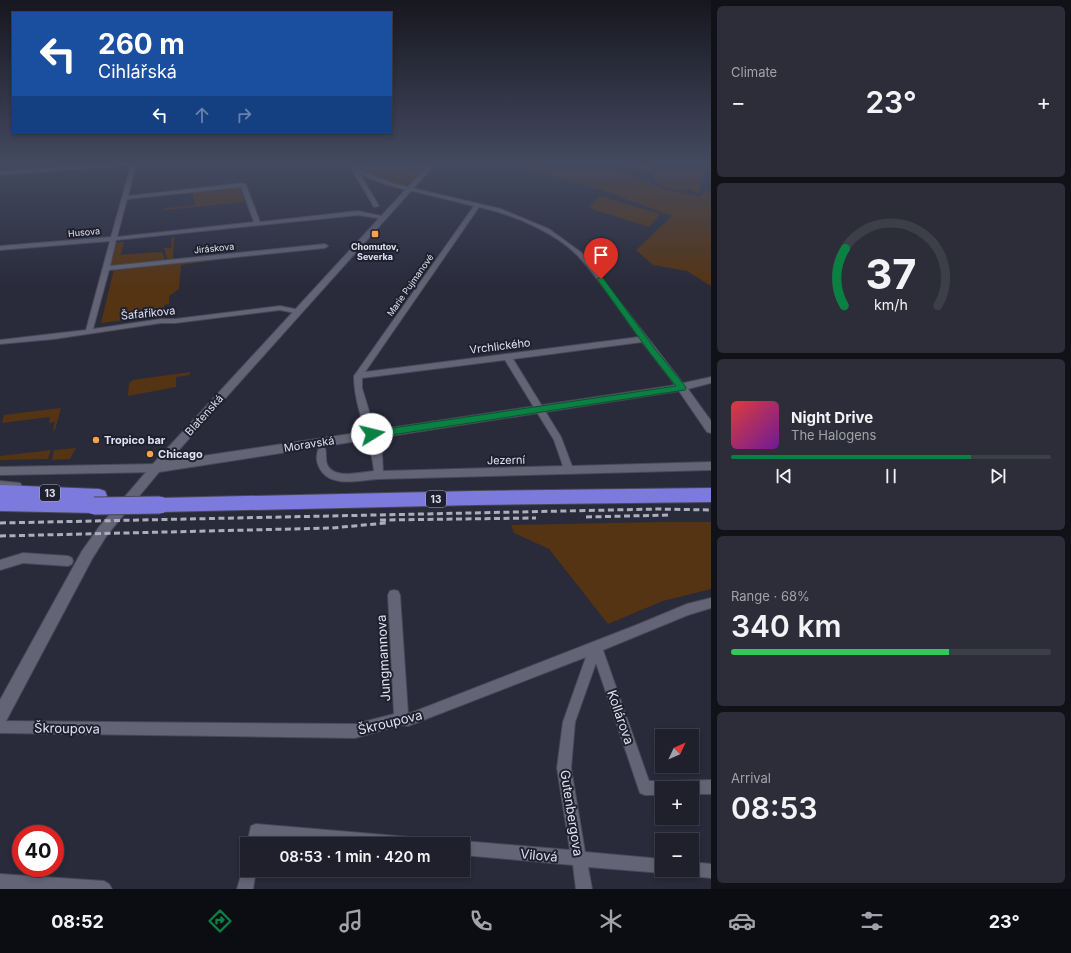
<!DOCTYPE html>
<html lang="en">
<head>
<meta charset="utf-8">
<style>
  :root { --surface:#1f202c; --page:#2c2d38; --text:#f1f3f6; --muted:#a1a3a9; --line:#3c3e48; --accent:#0b8043 }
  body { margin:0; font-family:Inter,sans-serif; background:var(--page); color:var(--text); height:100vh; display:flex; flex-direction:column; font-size:15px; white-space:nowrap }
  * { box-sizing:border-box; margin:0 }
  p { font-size:13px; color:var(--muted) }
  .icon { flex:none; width:22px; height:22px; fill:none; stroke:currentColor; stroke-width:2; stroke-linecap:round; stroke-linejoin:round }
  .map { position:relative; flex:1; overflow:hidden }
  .drawer { display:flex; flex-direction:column; gap:6px; padding:6px; background:#111218; width:360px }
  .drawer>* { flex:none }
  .top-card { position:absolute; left:12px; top:12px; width:380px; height:122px; border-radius:0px; box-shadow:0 2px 6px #0003,0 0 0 1px var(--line); background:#1a4fa0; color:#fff; overflow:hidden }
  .needle { width:26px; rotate:46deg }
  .tools { position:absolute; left:655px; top:729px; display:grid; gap:8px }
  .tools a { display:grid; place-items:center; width:44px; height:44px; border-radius:0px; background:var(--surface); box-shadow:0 2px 6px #0003,0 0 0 1px var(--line); font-size:20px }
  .speed { position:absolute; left:12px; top:825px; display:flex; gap:8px; font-size:20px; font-weight:700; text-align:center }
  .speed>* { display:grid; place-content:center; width:52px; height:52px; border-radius:50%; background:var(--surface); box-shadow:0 2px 6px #0003,0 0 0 1px var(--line); line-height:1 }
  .speed .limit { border:6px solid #d22; background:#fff; color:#111 }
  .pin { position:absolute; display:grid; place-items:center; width:34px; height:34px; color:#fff; margin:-41px -17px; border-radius:50% 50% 50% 0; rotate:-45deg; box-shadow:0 0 4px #0007 }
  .pin .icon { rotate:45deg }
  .me { position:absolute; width:44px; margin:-22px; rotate:81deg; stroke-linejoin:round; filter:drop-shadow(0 0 3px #0008) }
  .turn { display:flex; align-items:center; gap:14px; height:84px; padding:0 20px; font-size:18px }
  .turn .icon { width:52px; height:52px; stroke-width:2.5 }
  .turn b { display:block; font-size:28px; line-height:34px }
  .lanes { display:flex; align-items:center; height:38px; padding:0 20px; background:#0003; justify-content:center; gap:20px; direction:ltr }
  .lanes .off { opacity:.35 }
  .big { font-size:30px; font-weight:600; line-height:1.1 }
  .drawer .tile { flex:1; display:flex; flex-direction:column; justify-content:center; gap:6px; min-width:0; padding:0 14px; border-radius:6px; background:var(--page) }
  .drawer .dial { align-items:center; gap:0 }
  .dial svg { height:104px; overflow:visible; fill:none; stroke:var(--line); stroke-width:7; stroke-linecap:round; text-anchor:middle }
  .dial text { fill:var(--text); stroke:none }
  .song { display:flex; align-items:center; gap:12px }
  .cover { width:48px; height:48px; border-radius:6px; background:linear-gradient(135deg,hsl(0 70% 55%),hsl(280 70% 35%)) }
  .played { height:4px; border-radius:2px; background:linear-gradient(90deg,var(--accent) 75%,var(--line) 75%) }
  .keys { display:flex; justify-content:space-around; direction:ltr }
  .heat { display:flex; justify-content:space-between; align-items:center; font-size:22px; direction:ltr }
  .charge { height:6px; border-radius:3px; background:linear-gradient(90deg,#34c759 68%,var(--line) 0) }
  .trip { position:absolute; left:240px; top:837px; width:230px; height:40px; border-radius:0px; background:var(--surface); box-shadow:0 2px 6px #0003,0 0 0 1px var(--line); font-weight:600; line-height:40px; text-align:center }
  .tab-bar { display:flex; height:64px; justify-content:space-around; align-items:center; background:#0c0d12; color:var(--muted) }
  .tab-bar .icon { width:28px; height:28px }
  .tab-bar .selected { color:var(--accent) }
  .tab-bar b { font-size:18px; color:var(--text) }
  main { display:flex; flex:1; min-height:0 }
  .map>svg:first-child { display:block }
  .green { fill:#553413 }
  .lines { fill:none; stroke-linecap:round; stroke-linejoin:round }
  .minor-casing { stroke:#484856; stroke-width:2 }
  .tertiary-casing { stroke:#484856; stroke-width:2 }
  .trunk-casing { stroke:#484856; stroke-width:2 }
  .minor { fill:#636476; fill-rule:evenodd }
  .tertiary { fill:#636476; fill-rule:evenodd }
  .trunk { fill:#7c7adc; fill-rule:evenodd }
  .rail { stroke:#adaebb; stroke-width:3; stroke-dasharray:6 3.5; stroke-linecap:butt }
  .trunk-bridge-casing { stroke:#484856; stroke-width:19; stroke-linecap:butt }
  .trunk-bridge { stroke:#7c7adc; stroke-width:17 }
  .route { fill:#0b8043; stroke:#07532c }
  .poi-dot { fill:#f7a149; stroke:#1f202f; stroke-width:1.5 }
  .labels { text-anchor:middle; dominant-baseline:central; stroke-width:4; stroke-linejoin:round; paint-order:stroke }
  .far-street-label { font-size:9px; fill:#e1e2ed; stroke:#1f202f }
  .far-poi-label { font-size:9px; font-weight:bold; fill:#e1e2ed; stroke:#1f202f }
  .shield { fill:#1f202f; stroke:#a7a8b4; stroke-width:1 }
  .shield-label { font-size:10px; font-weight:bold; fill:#e1e2ed }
  .street-label { font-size:11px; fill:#e1e2ed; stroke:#1f202f }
  .poi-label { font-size:11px; font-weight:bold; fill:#e1e2ed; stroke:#1f202f; text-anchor:start }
  .near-street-label { font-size:13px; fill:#e1e2ed; stroke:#1f202f }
</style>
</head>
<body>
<main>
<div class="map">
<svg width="711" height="889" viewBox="0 0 711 889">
  <rect width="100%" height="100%" fill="#292a3a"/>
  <path class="green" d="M502,163H599L608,168L629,170L632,174L661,188L701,197L706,188L711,193V286L687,271L653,265L636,250L672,216L605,191Z
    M629,163H657L652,173L641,170L642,168L628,165Z
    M659,163H708L699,193L693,192L692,189C680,192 657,189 653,176Z
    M424,165L426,166C422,172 417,179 412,183C401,191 374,177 364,172L368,170L375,171Z
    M240,187L244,202L165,210V208L195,205L192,192Z
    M600,196L660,214L649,227L588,208Z
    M172,237H174L173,260L210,258L211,261L181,265L179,289L169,296V304L164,305V315L101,323L114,269L110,265L115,243L124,242L121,254L117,255L160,252L163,253L165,261H168L164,248H171Z
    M190,372V375L176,377V387L128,396L129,383L133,380Z
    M61,408L55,430H53L55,422L49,423L50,417L2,423L4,415Z
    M76,448L70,459L52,460L54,450Z
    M51,450L48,459L0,460V456Z
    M663,522H711V589L663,601L608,624L549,549L514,533L511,525Z"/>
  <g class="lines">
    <defs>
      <path id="minor" d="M126,163H146L136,165L128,196L243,183L246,185L260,222L358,211L386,217L383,219L358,215L116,240L110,266L325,244L328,246L325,248L109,270L93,329L161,319H175L280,306L300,310V314L280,310L175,323H161L54,339L0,344V340L86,330L110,241L0,250V246L111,237L131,165L0,175V171ZM241,187L254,222L117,237L127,199Z
        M348,163H353L357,168L413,163H433V165H425L362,171L391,183L501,209L549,229L582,253L685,386L686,388L685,390H679L642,342L513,359L561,437L572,466L711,462V470L379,479C359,480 329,489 319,467C316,461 316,454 319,448H325C327,453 325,459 327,464C333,480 361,472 374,471C371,439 354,408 354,376L474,206L387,185L360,174L379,206L374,207ZM479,207C511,214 556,232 579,257C601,281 619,310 639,337L365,372ZM505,360L554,440L563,466L383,471L382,454L362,388V378Z
        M156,464L159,465L161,468L159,471L156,472L0,475V467Z
        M0,481L20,483L22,486L20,489L17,490L0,489Z
        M23,553L68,556L72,558L73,561L72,564L68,566L23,563L0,570V560Z
        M394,590L398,591L400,595L408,714L639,624L687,604L711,598V608L688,615L603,650L649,781H662L666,783L671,781L711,780V794H692V788H662V795H645L640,793L596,663L575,722L571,768L585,852L662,859V870H668L667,871L662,873L588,867L592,889H576L573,865L463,855V844H457L463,841L570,850L557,768L563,722L586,657L408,726L401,725L355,738L0,733V721L355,724L394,714L388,595L390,591Z
        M256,824L409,837L414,839L416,844H324L262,839L261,844L247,845L251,826Z
        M692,862L711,864V878L692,876L687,874L685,870H692Z
        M247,863V870H256L253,889H237L244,865Z
        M0,874L104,881L109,884L112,889H0Z"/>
      <path id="tertiary" d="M430,163H436L169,461L670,386L711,377V383L688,389L711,421V433L707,432L679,391L159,472L107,535L92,559L6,721L0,723V700L82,551L99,527L152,465Z"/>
      <path id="trunk" d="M0,485L99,489L105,491L107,496L105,501L100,502L102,506L100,511L94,513L0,511Z
        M711,488V502L475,505L160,512L154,510L152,505L154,500L160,498L475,491Z"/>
    </defs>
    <use href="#minor" class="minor-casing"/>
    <use href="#tertiary" class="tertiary-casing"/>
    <use href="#trunk" class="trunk-casing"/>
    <use href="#minor" class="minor"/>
    <use href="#tertiary" class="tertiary"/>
    <use href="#trunk" class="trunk"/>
    <path class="rail" d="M586,517L670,515
      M380,520L536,518
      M0,523L658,509L711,510
      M0,536L332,528L386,523"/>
    <defs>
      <path id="trunk-bridge" d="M94,506L160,505"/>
    </defs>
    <use href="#trunk-bridge" class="trunk-bridge-casing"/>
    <use href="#trunk-bridge" class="trunk-bridge"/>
  </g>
  <linearGradient id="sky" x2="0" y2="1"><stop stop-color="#171720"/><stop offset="0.57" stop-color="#434a60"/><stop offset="1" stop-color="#434a60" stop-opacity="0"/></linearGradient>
  <rect width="711" height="287" fill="url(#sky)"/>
  <path class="route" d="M598,278H603L655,349L685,386L686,388L685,390L372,438L369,437L368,434L369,432L372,431L676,386L650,353L597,279Z"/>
  <g class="poi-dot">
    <rect x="371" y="230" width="8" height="8" rx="2"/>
    <circle cx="96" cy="440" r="4"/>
    <circle cx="150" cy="454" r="4"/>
  </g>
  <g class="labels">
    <g class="far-street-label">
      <text transform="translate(84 232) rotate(-5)">Husova</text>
      <text transform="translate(214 248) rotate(-6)">Jiráskova</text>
      <text transform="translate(410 285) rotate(-55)">Marie Pujmanové</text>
    </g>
    <g class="far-poi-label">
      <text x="375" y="246">Chomutov,<tspan x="375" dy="10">Severka</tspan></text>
    </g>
    <g class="shield">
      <rect x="40" y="485" width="20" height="16" rx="3"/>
      <rect x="426" y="491" width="20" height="16" rx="3"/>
    </g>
    <g class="shield-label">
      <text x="50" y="493">13</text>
      <text x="436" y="499">13</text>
    </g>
    <g class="street-label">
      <text transform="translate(148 313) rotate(-6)">Šafaříkova</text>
      <text transform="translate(500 346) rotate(-7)">Vrchlického</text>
      <text transform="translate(204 415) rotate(-48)">Blatenská</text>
      <text transform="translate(309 444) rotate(-9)">Moravská</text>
      <text transform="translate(506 460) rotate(-1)">Jezerní</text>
    </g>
    <g class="poi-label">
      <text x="104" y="440">Tropico bar</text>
      <text x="158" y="454">Chicago</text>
    </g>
    <g class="near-street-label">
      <text transform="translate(383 658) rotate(-93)">Jungmannova</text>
      <text transform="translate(621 717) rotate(71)">Kollárova</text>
      <text transform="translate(390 722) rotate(-14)">Škroupova</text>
      <text transform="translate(67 728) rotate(1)">Škroupova</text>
      <text transform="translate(572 813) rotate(81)">Gutenbergova</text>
      <text transform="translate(539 855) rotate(5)">Vilová</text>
    </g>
  </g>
</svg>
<div class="tools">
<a><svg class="needle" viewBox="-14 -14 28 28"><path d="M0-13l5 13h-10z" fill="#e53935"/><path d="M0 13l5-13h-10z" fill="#a1a3a9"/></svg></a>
<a>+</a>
<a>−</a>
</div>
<div class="speed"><div class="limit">40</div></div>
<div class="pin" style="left:601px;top:279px;background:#d93025"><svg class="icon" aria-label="arrive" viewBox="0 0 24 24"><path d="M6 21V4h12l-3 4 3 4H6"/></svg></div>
<svg class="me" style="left:372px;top:434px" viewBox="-20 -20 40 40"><circle r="19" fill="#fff"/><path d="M0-13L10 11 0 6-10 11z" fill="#0b8043"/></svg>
<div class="trip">08:53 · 1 min · 420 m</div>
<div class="top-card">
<div class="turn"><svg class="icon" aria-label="left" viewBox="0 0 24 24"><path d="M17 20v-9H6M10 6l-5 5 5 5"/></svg><div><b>260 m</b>Cihlářská</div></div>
<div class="lanes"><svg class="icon" aria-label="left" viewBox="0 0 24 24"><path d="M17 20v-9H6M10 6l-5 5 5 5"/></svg><svg class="icon off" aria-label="ahead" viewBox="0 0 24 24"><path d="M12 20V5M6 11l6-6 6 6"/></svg><svg class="icon off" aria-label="right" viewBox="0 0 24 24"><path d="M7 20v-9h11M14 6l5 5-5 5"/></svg></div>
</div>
</div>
<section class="drawer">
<div class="tile"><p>Climate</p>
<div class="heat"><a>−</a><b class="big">23°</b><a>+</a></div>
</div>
<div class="tile dial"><svg viewBox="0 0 100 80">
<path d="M14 69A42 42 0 1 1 86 69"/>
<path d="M14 69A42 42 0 0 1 15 25" stroke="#0b8043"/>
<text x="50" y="56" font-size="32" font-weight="700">37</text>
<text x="50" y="72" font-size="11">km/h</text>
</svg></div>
<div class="tile">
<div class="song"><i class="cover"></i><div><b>Night Drive</b><p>The Halogens</p></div></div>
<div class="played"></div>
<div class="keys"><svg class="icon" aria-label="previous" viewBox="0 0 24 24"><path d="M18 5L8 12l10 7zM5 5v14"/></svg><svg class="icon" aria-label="pause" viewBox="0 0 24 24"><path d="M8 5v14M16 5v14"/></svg><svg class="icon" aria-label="next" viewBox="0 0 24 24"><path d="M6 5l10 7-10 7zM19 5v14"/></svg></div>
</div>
<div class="tile"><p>Range · 68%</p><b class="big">340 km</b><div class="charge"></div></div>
<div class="tile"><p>Arrival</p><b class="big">08:53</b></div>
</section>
</main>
<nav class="tab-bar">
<b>08:52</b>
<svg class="icon selected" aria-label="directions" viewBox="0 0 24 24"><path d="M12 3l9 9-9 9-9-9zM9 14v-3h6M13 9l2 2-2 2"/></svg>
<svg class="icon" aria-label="music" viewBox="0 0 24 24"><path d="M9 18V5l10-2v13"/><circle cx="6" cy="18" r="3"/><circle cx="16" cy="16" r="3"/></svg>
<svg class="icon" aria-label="phone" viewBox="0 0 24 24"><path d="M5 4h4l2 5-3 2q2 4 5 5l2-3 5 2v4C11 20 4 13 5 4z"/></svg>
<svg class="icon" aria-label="climate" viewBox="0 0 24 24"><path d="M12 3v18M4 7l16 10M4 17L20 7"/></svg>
<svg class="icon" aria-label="car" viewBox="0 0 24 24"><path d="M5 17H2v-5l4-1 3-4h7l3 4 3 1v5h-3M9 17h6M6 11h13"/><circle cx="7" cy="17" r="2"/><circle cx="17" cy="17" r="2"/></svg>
<svg class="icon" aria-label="filters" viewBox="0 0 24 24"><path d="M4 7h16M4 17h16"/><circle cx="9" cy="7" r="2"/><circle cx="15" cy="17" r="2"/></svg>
<b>23°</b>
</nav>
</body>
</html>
